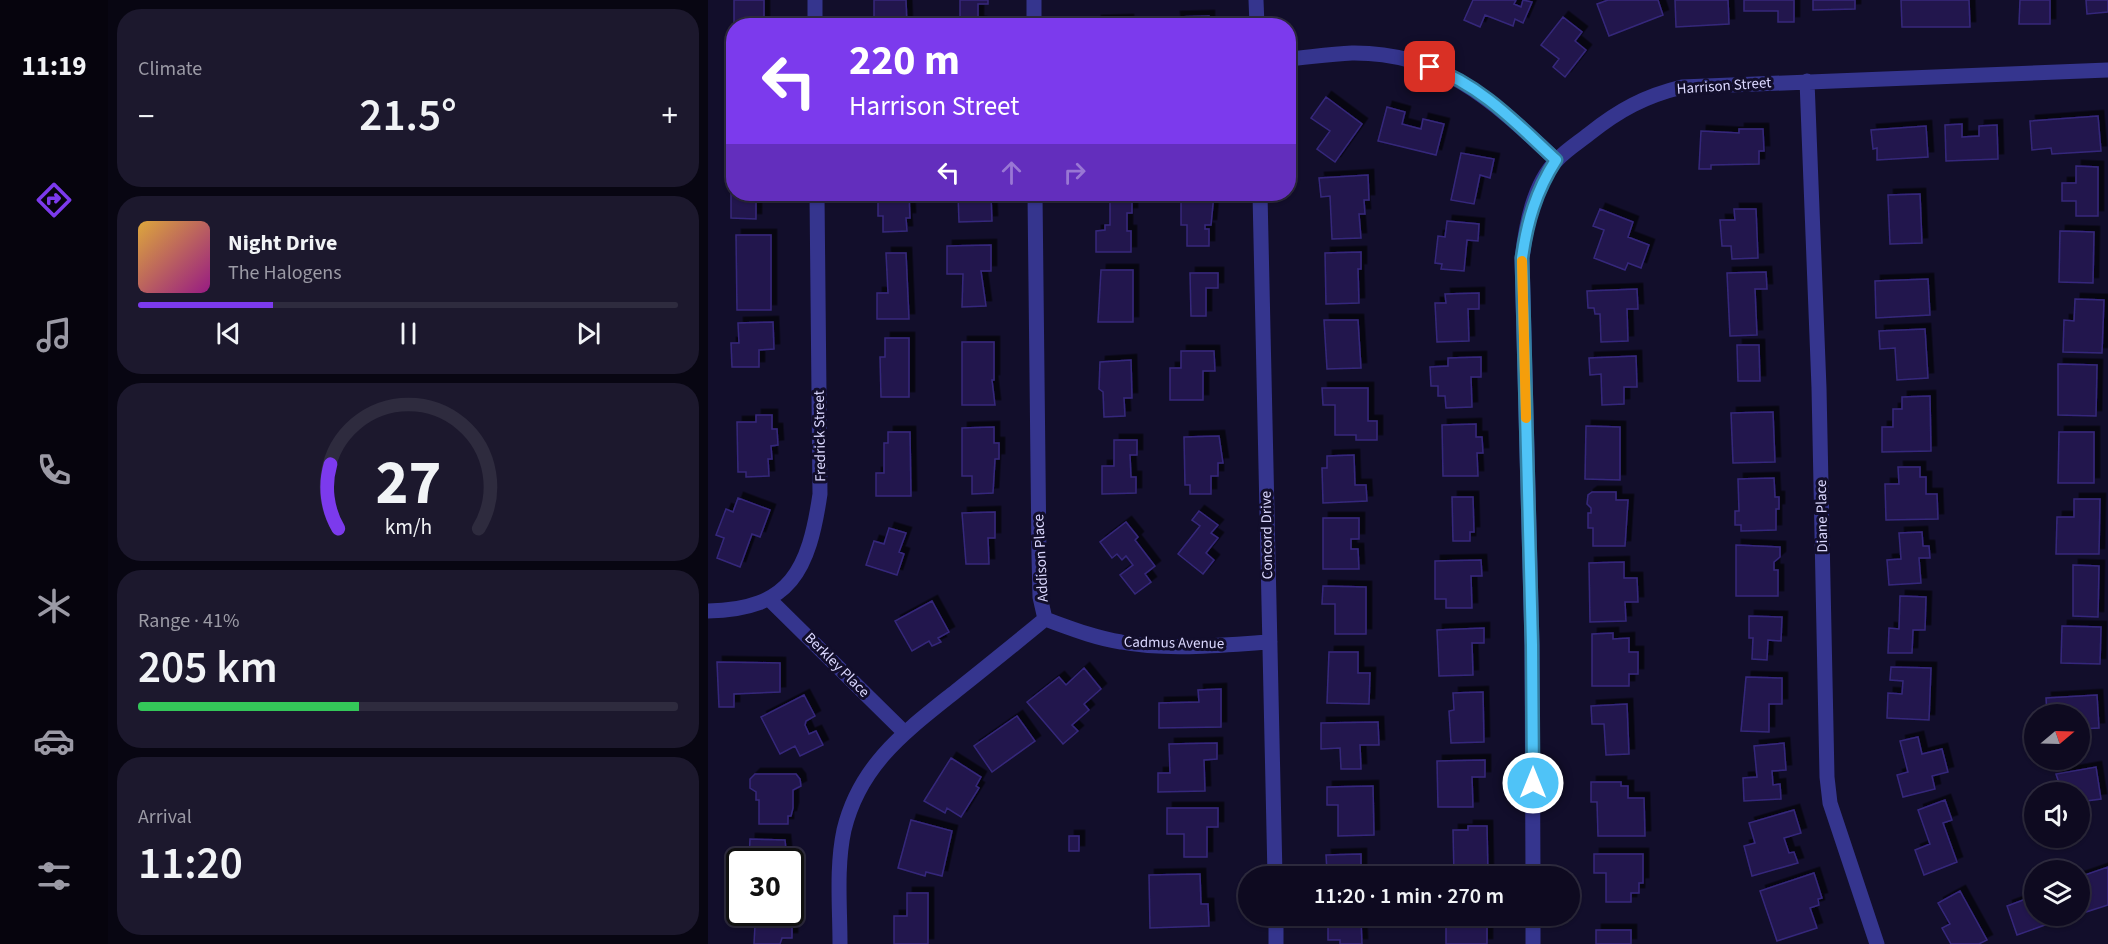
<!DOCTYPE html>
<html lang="en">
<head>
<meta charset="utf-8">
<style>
  :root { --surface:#0e0a20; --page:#1c182d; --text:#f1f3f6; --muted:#9b9aa5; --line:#2e2b3e; --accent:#7c3aed }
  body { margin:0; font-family:"Source Sans 3",sans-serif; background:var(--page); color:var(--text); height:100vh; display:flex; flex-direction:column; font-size:22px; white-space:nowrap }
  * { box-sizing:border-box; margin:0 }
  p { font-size:20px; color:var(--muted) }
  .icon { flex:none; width:33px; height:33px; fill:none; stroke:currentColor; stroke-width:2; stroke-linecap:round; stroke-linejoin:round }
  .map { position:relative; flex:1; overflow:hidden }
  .details { display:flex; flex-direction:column; gap:9px; padding:9px; background:#080612; width:600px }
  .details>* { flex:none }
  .hud { position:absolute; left:18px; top:18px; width:570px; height:183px; border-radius:24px; box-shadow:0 2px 4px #0004,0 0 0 2px var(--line); background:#7c3aed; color:#fff; overflow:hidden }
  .needle { width:39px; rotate:71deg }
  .controls { position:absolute; left:1316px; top:704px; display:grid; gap:12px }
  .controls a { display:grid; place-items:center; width:66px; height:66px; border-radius:50%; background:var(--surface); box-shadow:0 2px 4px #0004,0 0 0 2px var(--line); font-size:30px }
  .speed { position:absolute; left:18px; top:848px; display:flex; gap:12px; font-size:30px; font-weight:700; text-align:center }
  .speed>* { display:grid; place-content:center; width:78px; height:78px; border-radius:50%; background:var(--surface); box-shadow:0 2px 4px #0004,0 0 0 2px var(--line); line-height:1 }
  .speed .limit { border:3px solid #111; border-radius:9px; background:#fff; color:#111 }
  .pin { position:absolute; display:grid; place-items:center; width:51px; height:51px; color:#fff; margin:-26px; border-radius:12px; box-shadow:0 3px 9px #0006 }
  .me { position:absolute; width:66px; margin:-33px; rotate:0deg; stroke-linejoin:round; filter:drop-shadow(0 0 4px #0008) }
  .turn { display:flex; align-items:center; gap:21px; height:126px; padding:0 24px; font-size:27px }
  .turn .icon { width:78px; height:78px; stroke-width:2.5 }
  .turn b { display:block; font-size:42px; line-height:51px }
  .lanes { display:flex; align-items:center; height:57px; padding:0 24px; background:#0003; justify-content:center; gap:30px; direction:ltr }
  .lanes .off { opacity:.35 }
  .big { font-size:45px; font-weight:600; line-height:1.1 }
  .details .widget { flex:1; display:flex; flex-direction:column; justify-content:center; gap:9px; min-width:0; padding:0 21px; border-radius:24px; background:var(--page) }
  .details .dial { align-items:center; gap:0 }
  .dial svg { height:156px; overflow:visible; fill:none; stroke:var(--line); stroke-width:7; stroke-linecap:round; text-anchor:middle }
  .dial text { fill:var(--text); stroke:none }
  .song { display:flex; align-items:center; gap:18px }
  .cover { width:72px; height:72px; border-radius:9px; background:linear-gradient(135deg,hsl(40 70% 55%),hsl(310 70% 35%)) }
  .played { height:6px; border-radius:3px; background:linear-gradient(90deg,var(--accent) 25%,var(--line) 25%) }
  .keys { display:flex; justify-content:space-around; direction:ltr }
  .heat { display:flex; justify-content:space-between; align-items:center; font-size:33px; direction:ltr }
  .charge { height:9px; border-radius:4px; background:linear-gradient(90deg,#34c759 41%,var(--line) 0) }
  .trip { position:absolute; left:530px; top:866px; width:342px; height:60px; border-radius:30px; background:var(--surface); box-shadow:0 2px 4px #0004,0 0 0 2px var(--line); font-weight:600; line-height:60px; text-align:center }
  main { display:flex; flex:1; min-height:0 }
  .tabs { display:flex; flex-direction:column; width:108px; justify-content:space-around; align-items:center; background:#06040d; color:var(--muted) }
  .tabs .icon { width:42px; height:42px }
  .tabs .current { color:var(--accent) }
  .tabs b { font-size:27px; color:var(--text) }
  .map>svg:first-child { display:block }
  .building { fill:#21184d; stroke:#36287b; stroke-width:1.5; filter:url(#shadow) }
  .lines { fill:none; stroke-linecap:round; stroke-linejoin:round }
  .street { stroke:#35358e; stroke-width:15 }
  .route-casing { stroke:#337fa1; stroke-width:15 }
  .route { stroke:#4fc3f7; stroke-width:10 }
  .slow { stroke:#f59e0b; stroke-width:10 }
  .labels { text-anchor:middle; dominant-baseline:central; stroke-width:6; stroke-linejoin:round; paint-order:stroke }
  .street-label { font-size:15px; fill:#dbd8ff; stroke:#120e2b }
</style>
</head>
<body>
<main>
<nav class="tabs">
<b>11:19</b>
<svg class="icon current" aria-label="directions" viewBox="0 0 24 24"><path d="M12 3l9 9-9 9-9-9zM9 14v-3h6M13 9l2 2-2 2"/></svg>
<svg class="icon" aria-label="music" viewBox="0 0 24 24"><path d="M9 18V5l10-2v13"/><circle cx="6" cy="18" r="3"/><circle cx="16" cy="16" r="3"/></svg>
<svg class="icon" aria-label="phone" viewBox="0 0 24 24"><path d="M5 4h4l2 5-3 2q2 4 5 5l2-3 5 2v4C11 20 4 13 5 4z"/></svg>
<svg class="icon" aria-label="climate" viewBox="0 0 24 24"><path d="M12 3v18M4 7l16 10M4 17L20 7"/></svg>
<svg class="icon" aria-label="car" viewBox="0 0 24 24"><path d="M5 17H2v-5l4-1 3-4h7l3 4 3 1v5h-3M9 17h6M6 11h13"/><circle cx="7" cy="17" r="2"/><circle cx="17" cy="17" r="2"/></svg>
<svg class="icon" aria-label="filters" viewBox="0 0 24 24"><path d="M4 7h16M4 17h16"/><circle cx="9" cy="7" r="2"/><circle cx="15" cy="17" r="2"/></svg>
</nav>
<section class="details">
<div class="widget"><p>Climate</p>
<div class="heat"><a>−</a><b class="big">21.5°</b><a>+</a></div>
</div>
<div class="widget">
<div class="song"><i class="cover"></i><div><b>Night Drive</b><p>The Halogens</p></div></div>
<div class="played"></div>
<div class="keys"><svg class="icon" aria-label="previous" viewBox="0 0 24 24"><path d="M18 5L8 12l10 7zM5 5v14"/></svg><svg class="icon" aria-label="pause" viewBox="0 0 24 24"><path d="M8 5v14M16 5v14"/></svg><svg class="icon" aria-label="next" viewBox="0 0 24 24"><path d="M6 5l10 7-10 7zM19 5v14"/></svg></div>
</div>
<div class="widget dial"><svg viewBox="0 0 100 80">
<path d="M14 69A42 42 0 1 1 86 69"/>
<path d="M14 69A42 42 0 0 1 10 36" stroke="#7c3aed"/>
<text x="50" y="56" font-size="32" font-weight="700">27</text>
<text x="50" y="72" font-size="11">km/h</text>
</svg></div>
<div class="widget"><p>Range · 41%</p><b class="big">205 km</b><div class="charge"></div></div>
<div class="widget"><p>Arrival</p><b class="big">11:20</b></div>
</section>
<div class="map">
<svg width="1400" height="944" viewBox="0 0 1400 944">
  <defs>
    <filter id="shadow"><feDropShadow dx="5.5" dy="-5.5" stdDeviation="0" flood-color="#0009"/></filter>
  </defs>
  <rect width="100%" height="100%" fill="#120e2b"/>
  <path class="building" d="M26,0H56V26H26Z
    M166,0H198L199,26H166Z
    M252,0H280V4H270V22H273V26H252Z
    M765,0H808L806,4L813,7L815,0L824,2L815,23L807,19L805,26L777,15L772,27L756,20Z
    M900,0H950L955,15L901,36L889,4Z
    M967,0H1020L1021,24L968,27Z
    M1036,0H1086V22H1070V11H1036Z
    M1105,0H1147V9L1105,10Z
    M1193,0H1261L1262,27H1194Z
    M1312,0H1342V24H1311Z
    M1378,0H1400V12L1379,14Z
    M501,16V26H468L467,17Z
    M855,17L874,32L867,41L878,50L857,77L845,67L851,59L833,45Z
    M420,20V26H388V21Z
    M618,97L654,124L627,162L609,149L622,131L603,118Z
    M679,107L697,112L694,124L713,129L715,119L736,124L728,155L670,141Z
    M1390,116L1393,151L1344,154L1343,148L1324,150L1322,121Z
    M1254,124V137L1271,136V126L1289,125L1290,159L1238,161L1237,125Z
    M1218,126L1220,157L1169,160V148L1165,149L1163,130Z
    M1031,129H1055L1056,151H1051V164L1003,165V169H991L993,131L1031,133Z
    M753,153L786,159L782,178L772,175L766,204L743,200Z
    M1368,166L1390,167V216H1368V201H1354V183H1368Z
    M660,175L661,200H656L657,214H651L653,238L624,239L622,196L613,197L611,178Z
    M23,184L26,194H48V219L23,218Z
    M170,194H201L202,218H198L199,231L175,232V216H170Z
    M250,194L283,196L284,221L251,222Z
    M473,194H506L503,225H497V229H501V246H479V225H473Z
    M1212,194L1214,243L1182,244L1180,195Z
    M402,197H424V213H419V231H423V252H388V231L397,230V225H402Z
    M892,209L925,222L920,237L941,245L933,268L920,263L917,270L886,258L896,230L885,226Z
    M1026,209H1048L1050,258L1024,259L1023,246H1014L1012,220H1027Z
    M739,221L771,224L770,241L759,240L756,271L733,269L734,264L727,263L730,236L737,237Z
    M1352,231L1386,232L1385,283L1351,282Z
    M28,235H63V310H29Z
    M283,245V271H273L278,306L254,307L255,274H239V246Z
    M653,252V269H650L651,303L618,304L617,253Z
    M178,253H198L201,319H169V293H180Z
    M393,270H425V322H390Z
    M1058,272L1059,289H1047L1049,335L1022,336L1019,273Z
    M482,273H510V288H498V316H483Z
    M1220,279L1222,315L1168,318L1167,281Z
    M929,289L930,309H919L920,341L893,342L892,314H887L886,308H880L879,291Z
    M771,293V309H760L761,341L729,342L727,303H738L737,294Z
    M1367,299L1396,300L1394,353L1355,352L1356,320L1366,321Z
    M616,320H650L653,368L619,369Z
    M65,322L66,349L51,350V367H24L23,343H31L30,323Z
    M1217,329L1220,378L1189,380L1187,348L1172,349L1171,331Z
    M177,338H201V397H173L172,357H177Z
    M254,342H286V380H284L287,405H254Z
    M1029,345H1051L1052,381H1030Z
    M473,351H506L507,371H495V400H462V368H473Z
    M928,356L929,387H916V404L894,405L893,374L882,375L881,358Z
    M773,357V377H763L764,407L738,408L737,396H730V386H723L722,367L740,366V358Z
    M423,360L424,398H416L417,416L396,417L395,392L391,389L392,362Z
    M1350,364L1389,365L1388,416L1350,415Z
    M614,388H660V421H669V440H648V435H627V405H615Z
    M1222,396L1223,451L1174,452V427H1185V409H1194V397Z
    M1065,412L1067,462L1025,463L1023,413Z
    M48,415H64V429H69L70,445L63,446L64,459H60L61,476L38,477V472H30L29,422H48Z
    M768,424V437H774L775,453H769L770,476H735L734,425Z
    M878,426L912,427V480L877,479Z
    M286,427V443H291V459H287L285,493L264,494V476H254V428Z
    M180,432H202L203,496H168V473H176V443H180Z
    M1351,432H1386V483H1350Z
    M511,436L515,463H510V476H503V494H482V485H477L476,437Z
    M406,440H429V455H422L423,477H428V493L394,494V466H406Z
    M646,455L647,485H658L659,501L615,503L614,468H619V456Z
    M1190,467H1212V477H1218V494H1229L1230,519L1178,520L1177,484H1191Z
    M1066,478L1067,497H1071V509H1068V530L1033,531V525H1027V511H1031L1030,479Z
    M884,492H908V500H920L917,546H885V528H880V513H883V508L879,504L880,495Z
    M744,497H765L766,532H762V541H745Z
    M30,498L62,510L52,537L44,534L32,567L9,558L16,538L8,535L18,509L25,512Z
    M1366,499H1392L1391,554H1348L1349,517H1366Z
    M491,511L510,525L503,533L510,538L498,553L506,560L495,574L470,554L492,526L484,520Z
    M287,512V538H280L281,564H258L254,513Z
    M615,518H651V539H643V549H650L651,569H615Z
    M418,522L430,537L427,540L447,566L437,574L443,582L427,594L412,575L425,565L418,556L414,560L409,554L404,558L392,542Z
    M181,528L198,533L191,552L196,554L189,575L158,565L166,541L176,544Z
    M1214,532L1215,546H1221L1222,558H1211L1213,583L1181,585L1179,560L1193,559L1191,533Z
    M1028,545L1072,547V557L1066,562V570H1070V596H1028Z
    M773,560L774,576H763L764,608H738V599H727V561Z
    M916,562V578H929L930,602H917L918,621L882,622L881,563Z
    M1365,565L1391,566L1390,617L1365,616Z
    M615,586L658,587V634H627V604H614Z
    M1192,596L1218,597L1217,630H1205L1204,653H1180L1181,628L1191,629Z
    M224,601L241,632L230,638L233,642L224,646L221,641L204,651L187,621Z
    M1041,616L1074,617L1073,641L1060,640L1059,660L1044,659L1045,638H1041Z
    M1354,626L1393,627L1392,664L1353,663Z
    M776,628V643H764L765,675L731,676L729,630Z
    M905,633V639L921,638V652H930V674H921V686H884V634Z
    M621,652H650V673H662L661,704L619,703Z
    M9,662L72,663V692L26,694V707H11Z
    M1183,667L1223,668L1221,720L1179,718L1180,693L1194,694L1195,681L1182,680Z
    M376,668L393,689L376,704L381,710L364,725L370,731L355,744L319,702L351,677L358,685Z
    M1038,677L1074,678V704H1061V732L1033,731Z
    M513,689V727L451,728V703L491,702L490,690Z
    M775,692L776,742L743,743L741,711L746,710L745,693Z
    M96,695L107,716L98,721L97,725L101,734L108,731L115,745L92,756L87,746L72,754L53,717Z
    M1389,695L1391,728L1371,729V714H1339L1338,698Z
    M919,704L921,754L898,755L896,724H884L883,706Z
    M309,716L327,741L284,772L266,746Z
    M670,722L671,745H652L653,769H633L632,748L613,749V723Z
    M1210,737L1214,754L1234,749L1240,772L1224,776L1227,789L1195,797L1189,775L1200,772L1192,741Z
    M509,743V759L496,760L497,791L450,792V773H462L461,744Z
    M1076,743L1078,770L1064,771L1065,785L1072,784L1073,799L1036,801L1035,778L1049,777L1046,746Z
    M243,758L273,777L268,786L271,788L253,817L239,808L237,813L216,801Z
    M777,760V777H764L765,807H730L729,761Z
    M1388,767L1393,799L1371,802V792H1354L1348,774Z
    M47,774H88L92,779L93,786L85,790V808L83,816H80V824H51V800H48V792L42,788V779Z
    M883,782H913V786H920V798H936L937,836H890L889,802H883Z
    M665,786L666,835L630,836V805H619V787Z
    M1237,800L1244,820L1235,823L1249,862L1216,875L1207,850L1222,844L1210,810Z
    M459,808H510V827H499V857H476V834H459Z
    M1086,810L1093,833L1076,838L1081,853L1086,852L1090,863L1044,876L1036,846L1047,843L1041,823Z
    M203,820L244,831L234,876L218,872L217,876L190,868Z
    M760,826H779L780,876H746L745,830H760Z
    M361,836H371V851H361Z
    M42,839L77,840L79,861H41Z
    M653,854V871H664V876H631V872H619L618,855Z
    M886,854H935V883H931V893H923V902H898V873H886Z
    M1400,867V905L1378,912L1371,891V877Z
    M1106,873L1114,898L1110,899L1111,905L1102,908L1109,928L1069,941L1052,891Z
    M492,874L493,904H500L501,926L442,928L441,875Z
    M1252,891L1279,940L1271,944H1243L1234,928L1242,924L1230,903Z
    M199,893H220V944H186V916H199Z
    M1326,896V915H1365L1309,935L1299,906Z
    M21,907H32V912H82L84,907V938H74L72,944H46L47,925L21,924Z
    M738,915H779V944H738Z
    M620,921H653L654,944H632V940H620Z
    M888,930H923V944H888Z"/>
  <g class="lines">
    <path class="street" d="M107,0V26
      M326,0V26
      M548,0L549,26
      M580,59C602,57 623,54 644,53C735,52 786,102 848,160
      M1099,81L1111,388L1119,777L1122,803L1169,944
      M327,194L331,557L332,597L337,619
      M552,194L567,876
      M61,599L196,732
      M0,611C83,610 101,569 112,494L109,194
      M337,619C362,628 387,638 413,642C460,651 514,645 562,642
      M825,876L824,645L814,258C818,226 825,184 849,160C858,150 871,142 881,134C911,110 937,96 974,87L1400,70
      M568,915V944
      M825,915V944
      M132,944C132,907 128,867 136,830C152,764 198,731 248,691C278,667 308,643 337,619"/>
  </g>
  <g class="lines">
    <defs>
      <path id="route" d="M722,67C773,85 809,124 848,160C828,191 819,222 814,258L824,645L825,783"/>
    </defs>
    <use href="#route" class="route-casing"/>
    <use href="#route" class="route"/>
    <path class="slow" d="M814,261L818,418"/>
  </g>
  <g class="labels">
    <g class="street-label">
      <text transform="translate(1016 86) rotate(-4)">Harrison Street</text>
      <text transform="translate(112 436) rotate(-91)">Fredrick Street</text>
      <text transform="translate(1114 516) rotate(-91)">Diane Place</text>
      <text transform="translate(559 535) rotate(-91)">Concord Drive</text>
      <text transform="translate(333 558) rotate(-93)">Addison Place</text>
      <text transform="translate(466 643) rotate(1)">Cadmus Avenue</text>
      <text transform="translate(129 665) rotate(45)">Berkley Place</text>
    </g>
  </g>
</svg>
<div class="controls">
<a><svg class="needle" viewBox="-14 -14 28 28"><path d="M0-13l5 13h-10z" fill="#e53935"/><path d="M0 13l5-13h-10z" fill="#9b9aa5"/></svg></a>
<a><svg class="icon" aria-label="sound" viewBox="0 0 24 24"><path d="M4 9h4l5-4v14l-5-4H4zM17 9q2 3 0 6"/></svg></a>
<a><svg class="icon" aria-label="layers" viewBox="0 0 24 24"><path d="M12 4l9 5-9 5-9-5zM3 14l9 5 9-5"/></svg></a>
</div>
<div class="speed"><div class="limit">30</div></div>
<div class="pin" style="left:722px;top:67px;background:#d93025"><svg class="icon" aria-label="arrive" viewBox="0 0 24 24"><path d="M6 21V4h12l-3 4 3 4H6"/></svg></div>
<svg class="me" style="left:825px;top:783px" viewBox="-20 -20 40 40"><circle r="17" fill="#4fc3f7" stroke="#fff" stroke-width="3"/><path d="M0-11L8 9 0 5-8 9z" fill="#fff"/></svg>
<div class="trip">11:20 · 1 min · 270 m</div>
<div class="hud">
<div class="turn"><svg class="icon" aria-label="left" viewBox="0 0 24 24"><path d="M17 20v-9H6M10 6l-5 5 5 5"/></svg><div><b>220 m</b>Harrison Street</div></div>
<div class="lanes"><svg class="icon" aria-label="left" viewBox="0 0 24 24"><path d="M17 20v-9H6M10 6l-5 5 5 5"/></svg><svg class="icon off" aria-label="ahead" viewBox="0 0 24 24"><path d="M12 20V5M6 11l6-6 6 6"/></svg><svg class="icon off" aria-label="right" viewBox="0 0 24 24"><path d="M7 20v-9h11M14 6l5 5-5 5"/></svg></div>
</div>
</div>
</main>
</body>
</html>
